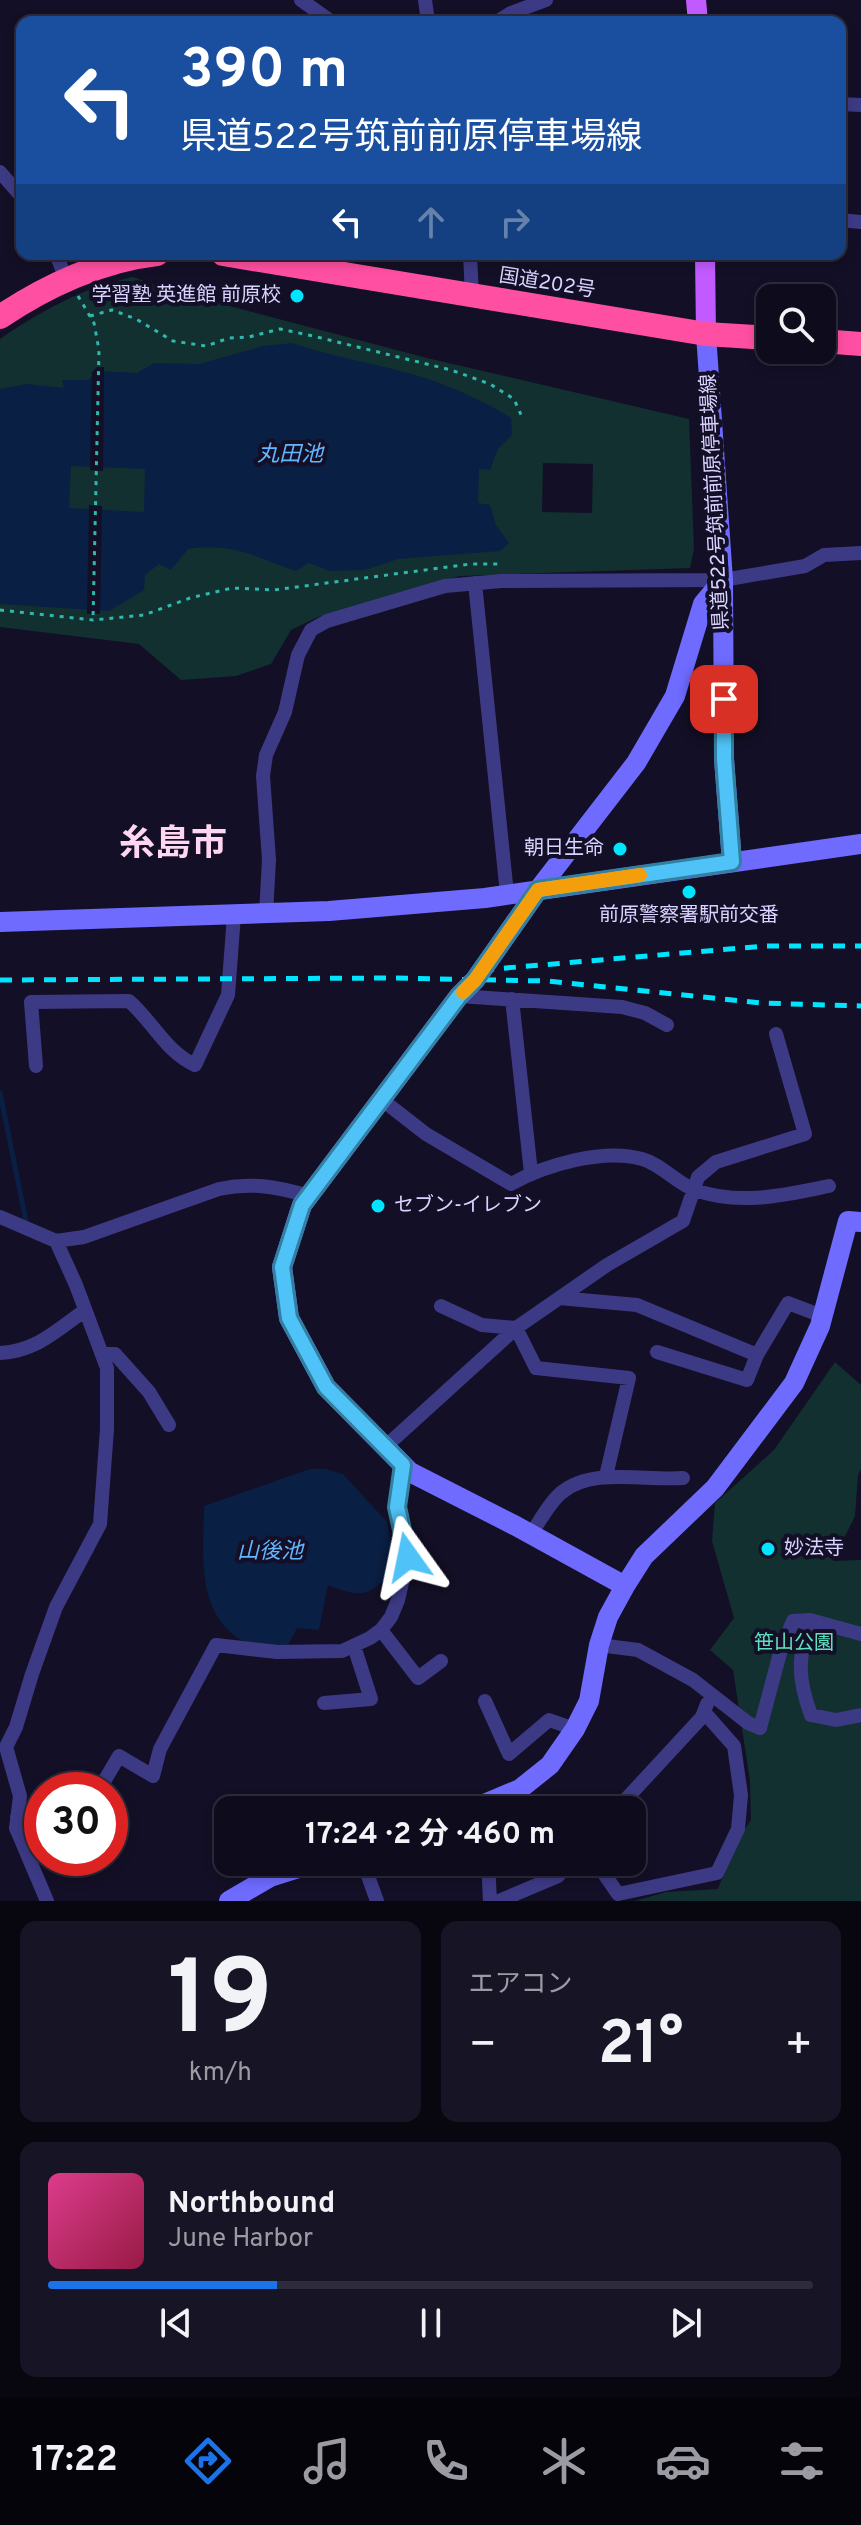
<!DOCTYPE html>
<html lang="ja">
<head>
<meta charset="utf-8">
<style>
  :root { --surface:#0e0b1c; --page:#171425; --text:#f1f3f6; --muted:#9b9ba3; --line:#2e2b3b; --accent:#1a73e8 }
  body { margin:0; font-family:Overpass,"Noto Sans JP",sans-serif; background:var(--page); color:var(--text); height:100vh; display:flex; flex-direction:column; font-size:30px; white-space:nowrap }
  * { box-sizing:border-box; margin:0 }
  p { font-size:26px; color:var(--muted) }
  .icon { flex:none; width:44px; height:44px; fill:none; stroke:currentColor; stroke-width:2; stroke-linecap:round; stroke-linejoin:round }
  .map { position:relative; height:1901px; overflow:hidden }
  .side { display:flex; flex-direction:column; gap:20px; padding:20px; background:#08060f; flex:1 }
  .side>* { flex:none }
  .banner { position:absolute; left:16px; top:16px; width:830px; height:244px; border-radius:16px; box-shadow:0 4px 12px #0003,0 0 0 2px var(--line); background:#1a4fa0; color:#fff; overflow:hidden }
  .fabs { position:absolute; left:756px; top:284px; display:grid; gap:16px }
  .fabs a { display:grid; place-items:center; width:80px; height:80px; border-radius:16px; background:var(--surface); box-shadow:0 4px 12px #0003,0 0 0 2px var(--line); font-size:40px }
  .speed { position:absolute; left:24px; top:1772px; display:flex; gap:16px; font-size:40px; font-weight:700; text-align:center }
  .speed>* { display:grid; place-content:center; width:104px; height:104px; border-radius:50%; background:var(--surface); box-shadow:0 4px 12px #0003,0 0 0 2px var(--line); line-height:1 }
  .speed .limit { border:12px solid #d22; background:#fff; color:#111 }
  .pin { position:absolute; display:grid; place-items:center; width:68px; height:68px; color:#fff; margin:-34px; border-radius:16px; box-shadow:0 4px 12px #0006 }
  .me { position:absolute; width:88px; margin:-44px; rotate:348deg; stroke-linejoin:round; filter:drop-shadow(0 0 6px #0008) }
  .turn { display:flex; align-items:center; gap:28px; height:168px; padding:0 32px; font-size:36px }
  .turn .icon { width:104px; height:104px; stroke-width:2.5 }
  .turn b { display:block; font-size:56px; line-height:68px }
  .lanes { display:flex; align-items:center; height:76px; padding:0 32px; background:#0003; justify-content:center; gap:40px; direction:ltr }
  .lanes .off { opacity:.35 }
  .big { font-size:60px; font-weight:700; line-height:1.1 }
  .side .tile { flex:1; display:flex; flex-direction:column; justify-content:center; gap:12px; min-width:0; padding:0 28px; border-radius:16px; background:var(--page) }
  .side .dial { align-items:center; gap:0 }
  .dial b { font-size:104px; line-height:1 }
  .song { display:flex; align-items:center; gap:24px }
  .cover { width:96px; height:96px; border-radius:12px; background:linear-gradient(135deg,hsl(330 70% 55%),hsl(340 70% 35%)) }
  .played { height:8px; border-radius:4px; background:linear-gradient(90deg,var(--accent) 30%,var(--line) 30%) }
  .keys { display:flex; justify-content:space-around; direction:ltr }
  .heat { display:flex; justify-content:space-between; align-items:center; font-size:44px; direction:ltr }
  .side .tiles { flex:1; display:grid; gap:20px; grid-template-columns:1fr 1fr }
  .tile:last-child { grid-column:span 2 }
  .trip { position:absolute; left:214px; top:1796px; width:432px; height:80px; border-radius:16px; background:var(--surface); box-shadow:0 4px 12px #0003,0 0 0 2px var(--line); font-weight:700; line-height:80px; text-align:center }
  .menu { display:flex; height:128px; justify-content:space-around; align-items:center; background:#06040b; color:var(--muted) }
  .menu .icon { width:56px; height:56px }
  .menu .active { color:var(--accent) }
  .menu b { font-size:36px; color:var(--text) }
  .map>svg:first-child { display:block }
  .green { fill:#12302f; fill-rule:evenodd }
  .water { fill:#0a1f44; fill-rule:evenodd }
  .pier { fill:#130f26 }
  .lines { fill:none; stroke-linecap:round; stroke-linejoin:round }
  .stream { stroke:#0a1f44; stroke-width:5 }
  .path { stroke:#2fb8b0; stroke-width:3; stroke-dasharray:4 6; stroke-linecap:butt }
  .street { stroke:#3d3a85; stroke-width:14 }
  .secondary { stroke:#6f6bff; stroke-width:20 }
  .primary { stroke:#c25bff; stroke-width:20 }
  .highway { stroke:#ff4fa3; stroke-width:24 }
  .rail { stroke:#00e5ff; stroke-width:5; stroke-dasharray:12 10; stroke-linecap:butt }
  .route-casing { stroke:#337fa1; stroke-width:20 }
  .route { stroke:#4fc3f7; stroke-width:14 }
  .slow { stroke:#f59e0b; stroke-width:14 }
  .poi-dot { fill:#00e5ff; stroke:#130f26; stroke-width:3 }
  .labels { text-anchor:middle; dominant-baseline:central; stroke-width:8; stroke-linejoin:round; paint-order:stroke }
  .street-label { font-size:20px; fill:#d9d4ff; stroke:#130f26 }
  .poi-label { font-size:20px; fill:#d9d4ff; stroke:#130f26; text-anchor:end }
  .park-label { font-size:20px; fill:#5fe0c0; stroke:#130f26 }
  .water-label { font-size:22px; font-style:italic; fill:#62b6ff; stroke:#130f26 }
  .town-label { font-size:36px; font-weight:bold; fill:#ffd6f0; stroke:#130f26 }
</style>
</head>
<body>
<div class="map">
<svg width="861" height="1901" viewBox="0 0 861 1901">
  <rect width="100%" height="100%" fill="#130f26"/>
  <path class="green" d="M133,277L169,290L427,358L689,419L694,549L690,568L460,576L318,617L291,630L271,664L236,676L181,680L139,644L0,627V339C39,312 86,286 133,277ZM543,463L593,464L592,513L542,512Z
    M835,1362L861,1385V1469L858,1475L855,1516L833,1561L861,1560V1901H635L666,1892L718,1889L735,1844L751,1820L750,1781L733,1670L710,1650L734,1618L712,1541L715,1503L774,1450Z"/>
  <path class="water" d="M292,343C335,358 381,364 425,378C455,388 484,401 511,418L512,435L498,449L490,470L479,469L478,503L490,505L496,525L509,543L500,551L398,559L365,570L330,571L309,563L296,571C251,556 237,543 188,549L171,570L159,564L145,575L144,590L109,611L0,604V389L27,384L64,388L62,380H88L99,371L137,373L154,363L199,364L263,346ZM71,466L145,469L144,512L69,508Z
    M310,1469H326L343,1474L387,1522L395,1568C369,1597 364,1599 328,1585L319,1630L297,1628L287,1647C273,1645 249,1646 238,1638C195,1608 204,1552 204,1506Z"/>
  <path class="pier" d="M97,367H104L103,471L90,470L92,372Z
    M89,505L102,506L100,614H87Z"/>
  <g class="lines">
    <path class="stream" d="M0,1093L26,1221"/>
    <path class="path" d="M78,296L94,323L99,350L93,619
      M90,316L112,310L136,319L173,341L206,346L229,338L249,337L280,329L313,336L451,370L490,384L514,399L522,417
      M0,610L93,620L144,615L190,598L232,588L274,590L470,564H498V566"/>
    <path class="street" d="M301,0L332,22
      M425,0L428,22
      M497,22L511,13L546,0
      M840,104L861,105
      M0,172L22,197
      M840,220L861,222
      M56,254L66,279
      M470,254L472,296
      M475,583L507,894
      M266,914L269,860L263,776L266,755L285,712L298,655L311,630L327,621L445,586L501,581L723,580L805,566L824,555L861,553
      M459,996L622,1007L645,1013L667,1025
      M512,999L531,1173
      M36,1066L31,1002L129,1001C153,1022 166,1052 195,1065L228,995L234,915
      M381,1099L426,1134L511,1184C545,1165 603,1148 642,1159C661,1164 676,1183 695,1190C740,1206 784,1195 829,1186
      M0,1217L56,1241L84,1237L219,1189C252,1182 278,1187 309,1196
      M559,1298L637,1305L757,1355L788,1303L822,1316
      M441,1306L482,1325L516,1328L536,1368L629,1378L606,1476
      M657,1352L747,1380L757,1355
      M0,1353C36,1351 56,1331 84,1311
      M102,1354H115L149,1392L169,1425
      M385,1447L516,1328L607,1265L683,1221L698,1177L716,1162L805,1134L776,1034
      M531,1534C540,1521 549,1503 561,1493C591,1467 645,1481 683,1478
      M810,1620C798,1658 797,1677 811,1715L836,1720L861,1715
      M381,1630L418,1678L441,1661
      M599,1645L638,1650L693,1680L748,1723L760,1728L780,1653L793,1621L810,1620L861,1634
      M485,1701L509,1754L549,1720L575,1729
      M324,1703L371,1699L354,1646
      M99,1790L119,1756L153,1776L160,1749L216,1645L277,1652L342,1651L370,1638L381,1630L391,1617L398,1600L408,1557L397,1507L403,1465
      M616,1810L702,1717L707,1704
      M17,1817L42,1824
      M363,1862L377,1901
      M488,1862L490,1901
      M596,1862L618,1894L717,1873L738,1829L741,1795L734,1746L704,1712
      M47,1901L16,1828L20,1796L6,1747L16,1727L32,1674L56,1607L100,1524L107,1429V1368L76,1285L56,1241
      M499,1901L558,1876L570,1862"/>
    <path class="secondary" d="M706,334L723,580L724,759L732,862
      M0,922L329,911L485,898L861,844
      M625,1586L516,1526L410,1472L326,1387L289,1318L282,1267L302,1205L459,996L475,980L538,890L636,763L675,696L703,604L723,580
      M470,1810L520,1789L550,1765L575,1729L589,1701L599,1645L608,1617L625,1586L644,1556L715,1488L794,1383L820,1326L848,1221L861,1222
      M229,1901L270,1877L318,1862"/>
    <path class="primary" d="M696,0L698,22
      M705,254L706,334"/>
    <path class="highway" d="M223,254L706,334L770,338
      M0,317C46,286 102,260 157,254
      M822,341L861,344"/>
    <path class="rail" d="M482,970L765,946H861
      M0,980L390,978L547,981L761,1003L861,1006"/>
  </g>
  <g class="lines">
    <defs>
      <path id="route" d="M408,1557L397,1507L403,1465L326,1387L289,1318L282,1267L302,1205L459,996L475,980L538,890L732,862L724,759V699"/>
    </defs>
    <use href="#route" class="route-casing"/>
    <use href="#route" class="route"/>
    <path class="slow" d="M463,992L475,980L538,890L640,875"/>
  </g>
  <g class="poi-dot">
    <circle cx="297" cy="296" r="8"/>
    <circle cx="620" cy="849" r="8"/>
    <circle cx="689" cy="892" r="8"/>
    <circle cx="378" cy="1206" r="8"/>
    <circle cx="768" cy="1549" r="8"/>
  </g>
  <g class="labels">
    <g class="street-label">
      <text transform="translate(547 284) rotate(9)">国道202号</text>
      <text transform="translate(716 502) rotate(-93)">県道522号筑前前原停車場線</text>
    </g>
    <g class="poi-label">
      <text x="281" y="296">学習塾 英進館 前原校</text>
      <text x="604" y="849">朝日生命</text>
      <text x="689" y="916" text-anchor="middle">前原警察署駅前交番</text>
      <text x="394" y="1206" text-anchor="start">セブン-イレブン</text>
      <text x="784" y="1549" text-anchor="start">妙法寺</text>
    </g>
    <g class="park-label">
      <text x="794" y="1644">笹山公園</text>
    </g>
    <g class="water-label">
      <text x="290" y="455">丸田池</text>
      <text x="270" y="1552">山後池</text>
    </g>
    <g class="town-label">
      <text x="173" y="846">糸島市</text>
    </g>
  </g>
</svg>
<div class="fabs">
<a><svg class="icon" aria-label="search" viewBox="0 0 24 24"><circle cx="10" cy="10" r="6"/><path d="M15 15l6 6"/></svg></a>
</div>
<div class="speed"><div class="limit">30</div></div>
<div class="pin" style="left:724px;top:699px;background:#d93025"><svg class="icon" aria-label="arrive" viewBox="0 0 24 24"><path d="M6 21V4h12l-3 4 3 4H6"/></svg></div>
<svg class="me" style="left:408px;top:1557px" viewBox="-20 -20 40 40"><path d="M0-17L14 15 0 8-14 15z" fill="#4fc3f7" stroke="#fff" stroke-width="4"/></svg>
<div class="trip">17:24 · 2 分 · 460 m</div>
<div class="banner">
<div class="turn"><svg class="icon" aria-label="left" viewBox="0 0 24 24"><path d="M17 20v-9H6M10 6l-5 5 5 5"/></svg><div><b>390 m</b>県道522号筑前前原停車場線</div></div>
<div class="lanes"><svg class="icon" aria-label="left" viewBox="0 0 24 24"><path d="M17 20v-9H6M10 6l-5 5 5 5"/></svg><svg class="icon off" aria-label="ahead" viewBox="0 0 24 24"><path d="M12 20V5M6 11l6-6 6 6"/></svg><svg class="icon off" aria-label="right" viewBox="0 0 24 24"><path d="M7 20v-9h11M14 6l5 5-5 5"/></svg></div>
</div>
</div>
<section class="side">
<div class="tiles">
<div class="tile dial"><b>19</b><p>km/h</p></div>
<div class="tile"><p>エアコン</p>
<div class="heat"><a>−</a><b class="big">21°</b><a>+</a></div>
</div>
<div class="tile">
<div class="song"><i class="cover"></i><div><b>Northbound</b><p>June Harbor</p></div></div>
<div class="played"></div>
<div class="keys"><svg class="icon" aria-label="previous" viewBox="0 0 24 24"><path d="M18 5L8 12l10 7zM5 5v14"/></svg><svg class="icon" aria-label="pause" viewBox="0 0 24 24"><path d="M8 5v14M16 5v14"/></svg><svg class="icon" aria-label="next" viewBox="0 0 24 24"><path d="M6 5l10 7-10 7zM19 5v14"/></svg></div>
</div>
</div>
</section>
<nav class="menu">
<b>17:22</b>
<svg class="icon active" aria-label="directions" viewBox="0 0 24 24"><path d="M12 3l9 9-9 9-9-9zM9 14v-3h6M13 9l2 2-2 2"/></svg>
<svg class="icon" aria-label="music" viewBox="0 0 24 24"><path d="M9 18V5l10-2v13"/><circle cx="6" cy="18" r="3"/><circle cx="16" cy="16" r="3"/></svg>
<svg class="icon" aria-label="phone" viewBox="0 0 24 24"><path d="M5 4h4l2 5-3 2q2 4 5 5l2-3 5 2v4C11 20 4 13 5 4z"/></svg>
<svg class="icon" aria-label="climate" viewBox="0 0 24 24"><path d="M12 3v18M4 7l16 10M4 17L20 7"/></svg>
<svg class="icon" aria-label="car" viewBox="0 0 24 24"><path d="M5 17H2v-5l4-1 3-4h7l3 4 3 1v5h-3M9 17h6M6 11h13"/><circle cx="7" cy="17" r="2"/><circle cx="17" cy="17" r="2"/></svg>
<svg class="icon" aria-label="filters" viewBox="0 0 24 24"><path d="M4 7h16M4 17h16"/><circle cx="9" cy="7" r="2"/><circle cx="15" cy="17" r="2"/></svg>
</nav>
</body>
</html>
